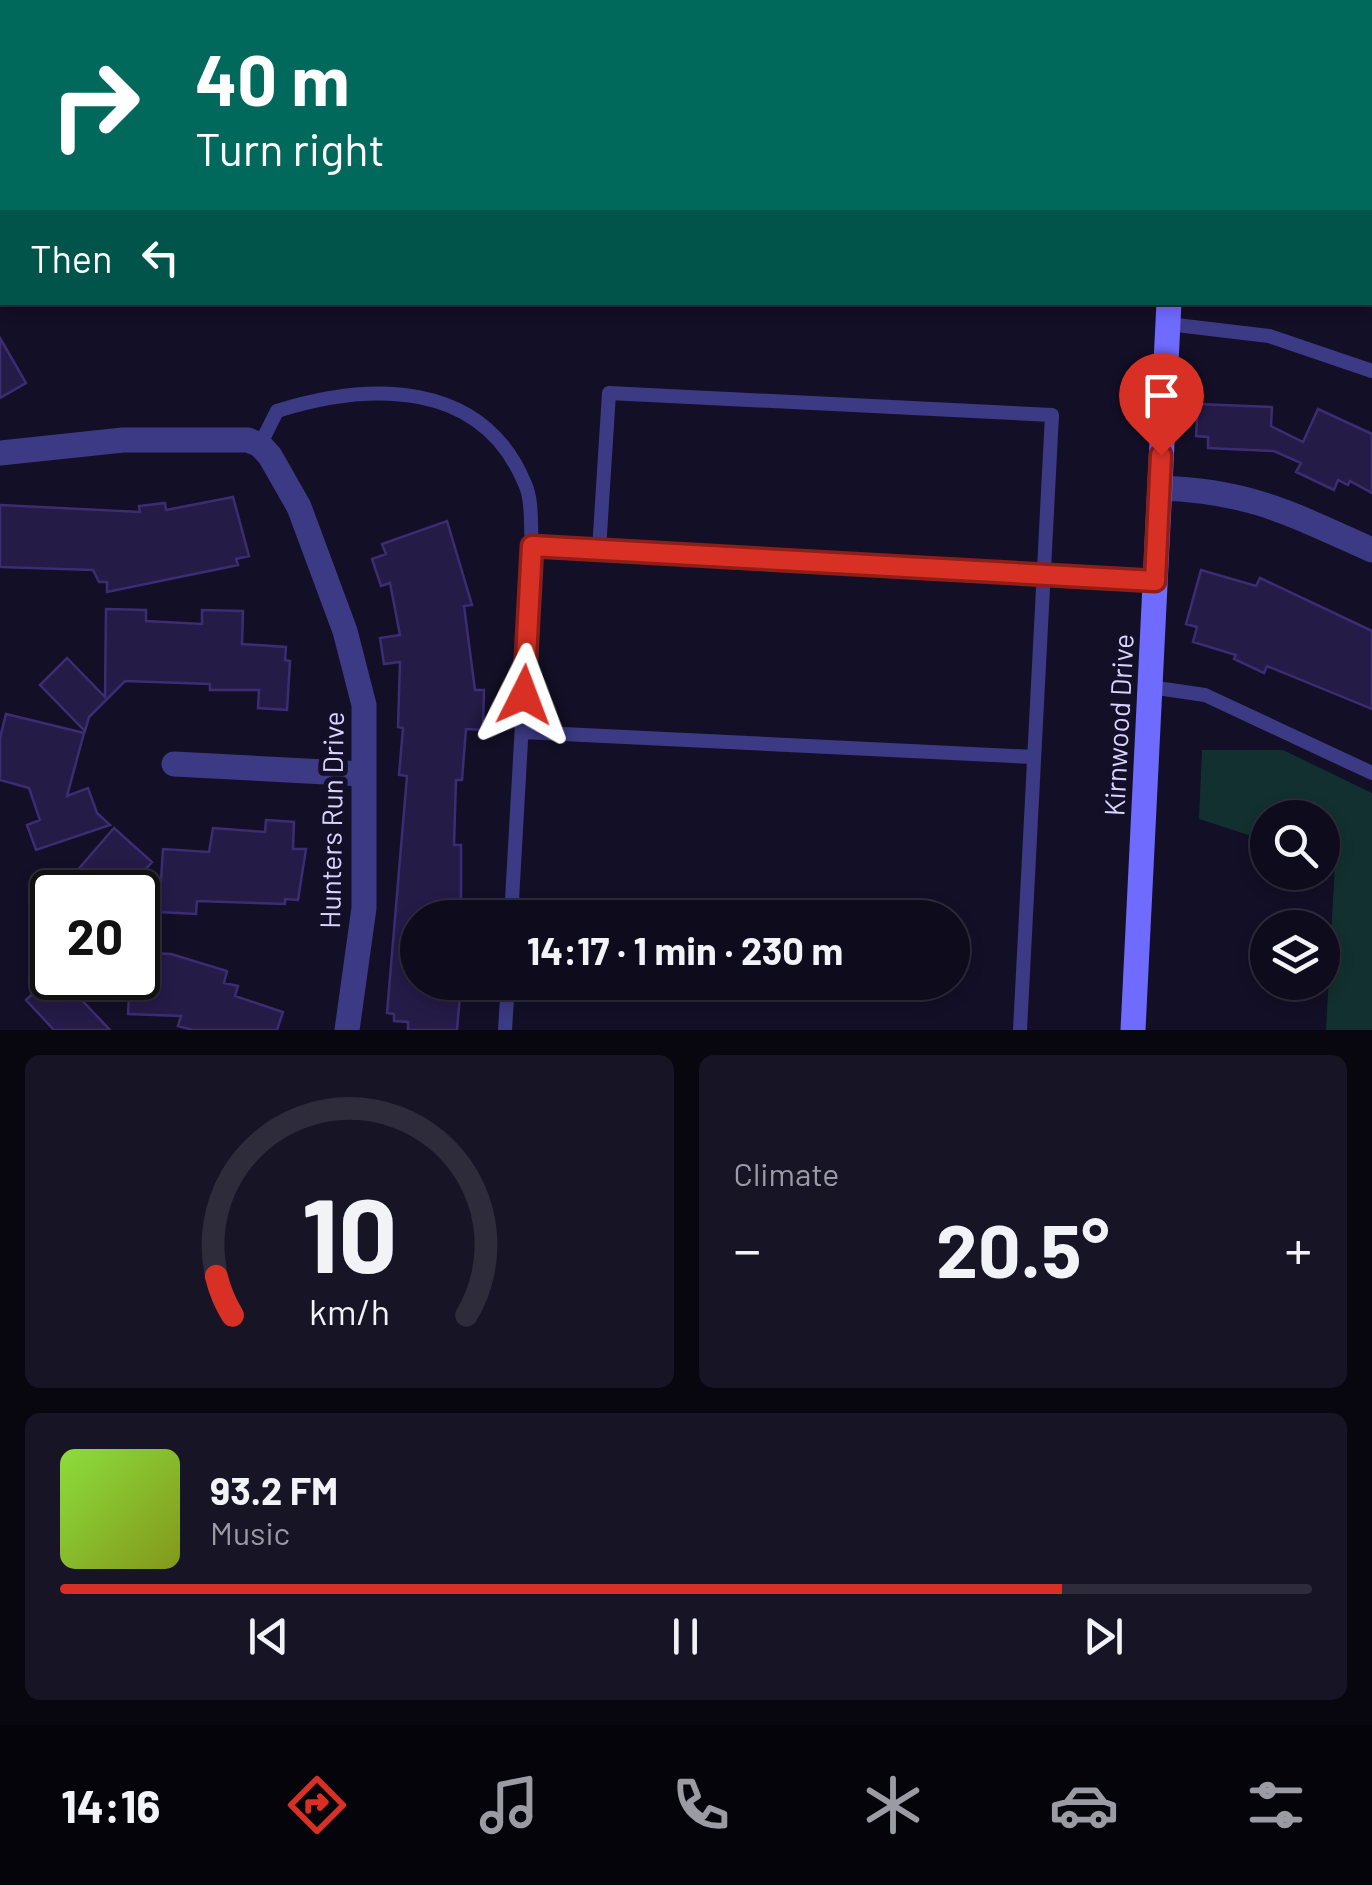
<!DOCTYPE html>
<html lang="en">
<head>
<meta charset="utf-8">
<style>
  :root { --surface:#0e0b1c; --page:#171425; --text:#f1f3f6; --muted:#9b9ba3; --line:#2e2b3b; --accent:#d93025 }
  body { margin:0; font-family:Barlow,sans-serif; background:var(--page); color:var(--text); height:100vh; display:flex; flex-direction:column; font-size:38px; white-space:nowrap }
  * { box-sizing:border-box; margin:0 }
  p { font-size:32px; color:var(--muted) }
  .icon { flex:none; width:55px; height:55px; fill:none; stroke:currentColor; stroke-width:2; stroke-linecap:round; stroke-linejoin:round }
  .map { position:relative; height:1030px; overflow:hidden }
  .details { display:flex; flex-direction:column; gap:25px; padding:25px; background:#08060f; flex:1 }
  .details>* { flex:none }
  .hud { position:absolute; left:0px; top:0px; width:1372px; height:305px; box-shadow:0 5px 15px #0003,0 0 0 2px var(--line); background:#00695c; color:#fff; overflow:hidden }
  .buttons { position:absolute; left:1250px; top:800px; display:grid; gap:20px }
  .buttons a { display:grid; place-items:center; width:90px; height:90px; border-radius:50%; background:var(--surface); box-shadow:0 5px 15px #0003,0 0 0 2px var(--line); font-size:50px }
  .speed { position:absolute; left:30px; top:870px; display:flex; gap:20px; font-size:50px; font-weight:700; text-align:center }
  .speed>* { display:grid; place-content:center; width:130px; height:130px; border-radius:50%; background:var(--surface); box-shadow:0 5px 15px #0003,0 0 0 2px var(--line); line-height:1 }
  .speed .limit { border:5px solid #111; border-radius:15px; background:#fff; color:#111 }
  .pin { position:absolute; display:grid; place-items:center; width:85px; height:85px; color:#fff; margin:-102px -42px; border-radius:50% 50% 50% 0; rotate:-45deg; box-shadow:0 0 10px #0007 }
  .pin .icon { rotate:45deg }
  .me { position:absolute; width:110px; margin:-55px; rotate:3deg; stroke-linejoin:round; filter:drop-shadow(0 0 8px #0008) }
  .turn { display:flex; align-items:center; gap:35px; height:210px; padding:0 30px; font-size:45px }
  .turn .icon { width:130px; height:130px; stroke-width:2.5 }
  .turn b { display:block; font-size:70px; line-height:85px }
  .then { display:flex; align-items:center; height:95px; padding:0 30px; background:#0003; gap:20px; font-size:38px }
  .big { font-size:75px; font-weight:700; line-height:1.1 }
  .details .card { flex:1; display:flex; flex-direction:column; justify-content:center; gap:15px; min-width:0; padding:0 35px; border-radius:15px; background:var(--page) }
  .details .dial { align-items:center; gap:0 }
  .dial svg { height:260px; overflow:visible; fill:none; stroke:var(--line); stroke-width:7; stroke-linecap:round; text-anchor:middle }
  .dial text { fill:var(--text); stroke:none }
  .song { display:flex; align-items:center; gap:30px }
  .cover { width:120px; height:120px; border-radius:15px; background:linear-gradient(135deg,hsl(90 70% 55%),hsl(70 70% 35%)) }
  .played { height:10px; border-radius:5px; background:linear-gradient(90deg,var(--accent) 80%,var(--line) 80%) }
  .keys { display:flex; justify-content:space-around; direction:ltr }
  .heat { display:flex; justify-content:space-between; align-items:center; font-size:55px; direction:ltr }
  .details .tiles { flex:1; display:grid; gap:25px; grid-template-columns:1fr 1fr }
  .card:last-child { grid-column:span 2 }
  .trip { position:absolute; left:400px; top:900px; width:570px; height:100px; border-radius:50px; background:var(--surface); box-shadow:0 5px 15px #0003,0 0 0 2px var(--line); font-weight:700; line-height:100px; text-align:center }
  .tab-bar { display:flex; height:160px; justify-content:space-around; align-items:center; background:#06040b; color:var(--muted) }
  .tab-bar .icon { width:70px; height:70px }
  .tab-bar .selected { color:var(--accent) }
  .tab-bar b { font-size:45px; color:var(--text) }
  .map>svg:first-child { display:block }
  .green { fill:#12302f }
  .building { fill:#241b47; stroke:#3b2d73; stroke-width:2.5 }
  .lines { fill:none; stroke-linecap:round; stroke-linejoin:round }
  .lane { stroke:#3d3a85; stroke-width:14 }
  .street { stroke:#3d3a85; stroke-width:25 }
  .secondary { stroke:#6f6bff; stroke-width:25 }
  .route-casing { stroke:#8d1f18; stroke-width:25 }
  .route { stroke:#d93025; stroke-width:18 }
  .labels { text-anchor:middle; dominant-baseline:central; stroke-width:10; stroke-linejoin:round; paint-order:stroke }
  .street-label { font-size:28px; fill:#d9d4ff; stroke:#130f26 }
</style>
</head>
<body>
<div class="map">
<svg width="1372" height="1030" viewBox="0 0 1372 1030">
  <rect width="100%" height="100%" fill="#130f26"/>
  <path class="green" d="M1202,750H1283L1372,793V1030H1326L1335,862L1323,858L1322,818H1268L1267,841L1199,819Z"/>
  <path class="building" d="M0,338L26,383L0,398Z
    M1198,404L1272,407L1271,426L1303,442L1318,409L1372,434V493L1350,481L1348,485L1338,480L1334,490L1296,472L1301,463L1274,451L1208,448V437L1196,436Z
    M233,497L249,556L236,559L238,565L107,592V582H99L93,570L0,567V505L140,512L139,506L165,503L166,510Z
    M447,521L472,605L464,606L475,690H484L483,730L466,729L462,780H456L454,845H461V918H418V982L461,984L457,1030H408V1022L394,1021V1014L387,1013L407,776L399,775L403,728L398,727L400,662L384,664L380,638L400,635L390,583L381,586L372,559L386,554L382,544Z
    M1201,570L1256,586L1260,578L1372,631V709L1267,666L1264,673L1234,659L1236,655L1193,642L1197,627L1186,624Z
    M106,609L146,610V621L202,624V610L243,611L242,644L286,647L285,660L290,661L287,710L258,708L259,690H210V684L125,681L89,717L85,731L40,685L67,658L105,697Z
    M6,714L84,733L67,796L88,788L97,813L110,825L36,850L27,825L40,820L29,788L0,780V738Z
    M266,820L294,822L293,849H306L298,900L285,899V904L197,901L196,914L159,912L163,849L209,852L213,828L265,832Z
    M114,828L152,862L126,892H84L69,880Z
    M147,953L171,954L227,971L224,983L238,986L235,996L283,1012L277,1030H193L178,1026L181,1016L128,1014L130,978H138V965H147Z
    M52,975L61,978L110,1030H54L26,1000Z"/>
  <g class="lines">
    <path class="lane" d="M1168,324L1269,336L1372,371
      M260,445L277,411C369,382 482,379 525,484C533,501 530,527 532,546L511,918
      M532,546L1155,581
      M599,550L609,393L1052,415L1020,1030
      M1150,687L1205,695L1372,773
      M522,732L1034,757
      M505,1030L508,982"/>
    <path class="street" d="M1370,159L1372,160
      M0,453L123,440H248L260,445L270,456L299,507L345,631L364,705V908L347,1030
      M1160,488C1251,491 1291,514 1372,550
      M174,764L363,774"/>
    <path class="secondary" d="M1183,2V0
      M1133,1030L1169,302"/>
  </g>
  <g class="lines">
    <defs>
      <path id="route" d="M524,695L532,546L1155,581L1161,455"/>
    </defs>
    <use href="#route" class="route-casing"/>
    <use href="#route" class="route"/>
  </g>
  <g class="labels">
    <g class="street-label">
      <text transform="translate(1118 725) rotate(-87)">Kirnwood Drive</text>
      <text transform="translate(331 820) rotate(-89)">Hunters Run Drive</text>
    </g>
  </g>
</svg>
<div class="buttons">
<a><svg class="icon" aria-label="search" viewBox="0 0 24 24"><circle cx="10" cy="10" r="6"/><path d="M15 15l6 6"/></svg></a>
<a><svg class="icon" aria-label="layers" viewBox="0 0 24 24"><path d="M12 4l9 5-9 5-9-5zM3 14l9 5 9-5"/></svg></a>
</div>
<div class="speed"><div class="limit">20</div></div>
<div class="pin" style="left:1161px;top:455px;background:#d93025"><svg class="icon" aria-label="arrive" viewBox="0 0 24 24"><path d="M6 21V4h12l-3 4 3 4H6"/></svg></div>
<svg class="me" style="left:524px;top:695px" viewBox="-20 -20 40 40"><path d="M0-17L14 15 0 8-14 15z" fill="#d93025" stroke="#fff" stroke-width="4"/></svg>
<div class="trip">14:17 · 1 min · 230 m</div>
<div class="hud">
<div class="turn"><svg class="icon" aria-label="right" viewBox="0 0 24 24"><path d="M7 20v-9h11M14 6l5 5-5 5"/></svg><div><b>40 m</b>Turn right</div></div>
<div class="then">Then<svg class="icon" aria-label="left" viewBox="0 0 24 24"><path d="M17 20v-9H6M10 6l-5 5 5 5"/></svg></div>
</div>
</div>
<section class="details">
<div class="tiles">
<div class="card dial"><svg viewBox="0 0 100 80">
<path d="M14 69A42 42 0 1 1 86 69"/>
<path d="M14 69A42 42 0 0 1 9 57" stroke="#d93025"/>
<text x="50" y="56" font-size="32" font-weight="700">10</text>
<text x="50" y="72" font-size="11">km/h</text>
</svg></div>
<div class="card"><p>Climate</p>
<div class="heat"><a>−</a><b class="big">20.5°</b><a>+</a></div>
</div>
<div class="card">
<div class="song"><i class="cover"></i><div><b>93.2 FM</b><p>Music</p></div></div>
<div class="played"></div>
<div class="keys"><svg class="icon" aria-label="previous" viewBox="0 0 24 24"><path d="M18 5L8 12l10 7zM5 5v14"/></svg><svg class="icon" aria-label="pause" viewBox="0 0 24 24"><path d="M8 5v14M16 5v14"/></svg><svg class="icon" aria-label="next" viewBox="0 0 24 24"><path d="M6 5l10 7-10 7zM19 5v14"/></svg></div>
</div>
</div>
</section>
<nav class="tab-bar">
<b>14:16</b>
<svg class="icon selected" aria-label="directions" viewBox="0 0 24 24"><path d="M12 3l9 9-9 9-9-9zM9 14v-3h6M13 9l2 2-2 2"/></svg>
<svg class="icon" aria-label="music" viewBox="0 0 24 24"><path d="M9 18V5l10-2v13"/><circle cx="6" cy="18" r="3"/><circle cx="16" cy="16" r="3"/></svg>
<svg class="icon" aria-label="phone" viewBox="0 0 24 24"><path d="M5 4h4l2 5-3 2q2 4 5 5l2-3 5 2v4C11 20 4 13 5 4z"/></svg>
<svg class="icon" aria-label="climate" viewBox="0 0 24 24"><path d="M12 3v18M4 7l16 10M4 17L20 7"/></svg>
<svg class="icon" aria-label="car" viewBox="0 0 24 24"><path d="M5 17H2v-5l4-1 3-4h7l3 4 3 1v5h-3M9 17h6M6 11h13"/><circle cx="7" cy="17" r="2"/><circle cx="17" cy="17" r="2"/></svg>
<svg class="icon" aria-label="filters" viewBox="0 0 24 24"><path d="M4 7h16M4 17h16"/><circle cx="9" cy="7" r="2"/><circle cx="15" cy="17" r="2"/></svg>
</nav>
</body>
</html>
